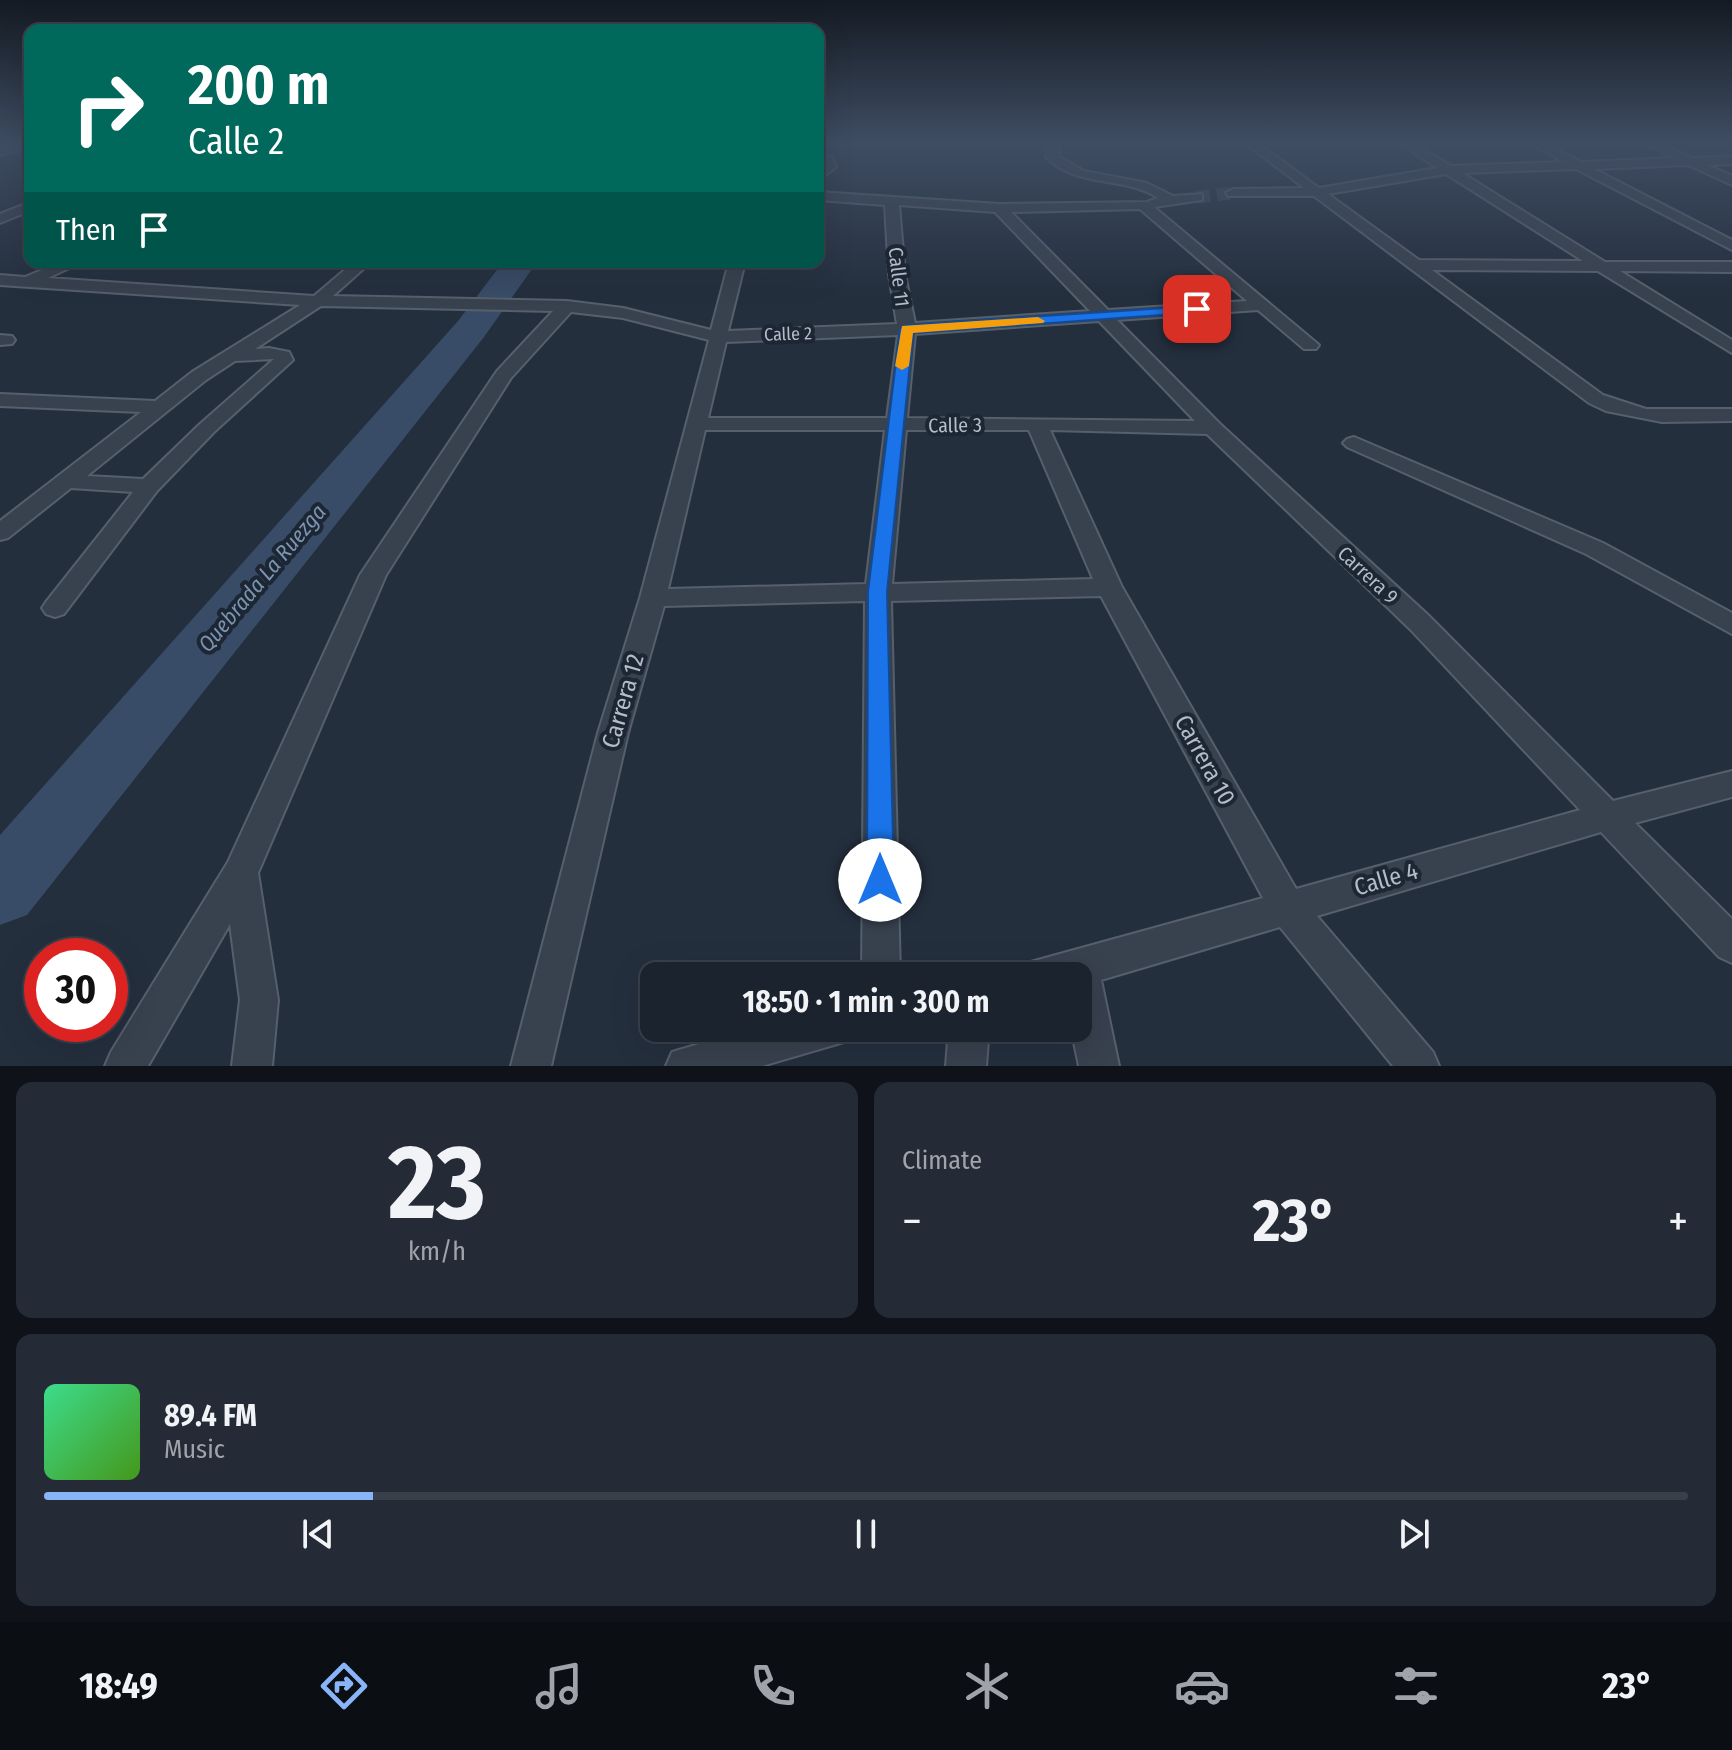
<!DOCTYPE html>
<html lang="en">
<head>
<meta charset="utf-8">
<style>
  :root { --surface:#1b232e; --page:#242b36; --text:#f1f3f6; --muted:#a0a4aa; --line:#39404a; --accent:#8ab4f8 }
  body { margin:0; font-family:"Fira Sans Condensed",sans-serif; background:var(--page); color:var(--text); height:100vh; display:flex; flex-direction:column; font-size:30px; white-space:nowrap }
  * { box-sizing:border-box; margin:0 }
  p { font-size:26px; color:var(--muted) }
  .icon { flex:none; width:44px; height:44px; fill:none; stroke:currentColor; stroke-width:2; stroke-linecap:round; stroke-linejoin:round }
  .map { position:relative; height:1066px; overflow:hidden }
  .side { display:flex; flex-direction:column; gap:16px; padding:16px; background:#0f1319; flex:1 }
  .side>* { flex:none }
  .top-card { position:absolute; left:24px; top:24px; width:800px; height:244px; border-radius:16px; box-shadow:0 8px 32px #0002,0 0 0 2px var(--line); background:#00695c; color:#fff; overflow:hidden }
  .speed { position:absolute; left:24px; top:938px; display:flex; gap:16px; font-size:40px; font-weight:700; text-align:center }
  .speed>* { display:grid; place-content:center; width:104px; height:104px; border-radius:50%; background:var(--surface); box-shadow:0 8px 32px #0002,0 0 0 2px var(--line); line-height:1 }
  .speed .limit { border:12px solid #d22; background:#fff; color:#111 }
  .pin { position:absolute; display:grid; place-items:center; width:68px; height:68px; color:#fff; margin:-34px; border-radius:16px; box-shadow:0 4px 12px #0006 }
  .me { position:absolute; width:88px; margin:-44px; rotate:0deg; stroke-linejoin:round; filter:drop-shadow(0 0 6px #0008) }
  .turn { display:flex; align-items:center; gap:28px; height:168px; padding:0 32px; font-size:36px }
  .turn .icon { width:104px; height:104px; stroke-width:2.5 }
  .turn b { display:block; font-size:56px; line-height:68px }
  .then { display:flex; align-items:center; height:76px; padding:0 32px; background:#0003; gap:16px; font-size:30px }
  .big { font-size:60px; font-weight:700; line-height:1.1 }
  .side .widget { flex:1; display:flex; flex-direction:column; justify-content:center; gap:12px; min-width:0; padding:0 28px; border-radius:16px; background:var(--page) }
  .side .dial { align-items:center; gap:0 }
  .dial b { font-size:104px; line-height:1 }
  .song { display:flex; align-items:center; gap:24px }
  .cover { width:96px; height:96px; border-radius:12px; background:linear-gradient(135deg,hsl(150 70% 55%),hsl(100 70% 35%)) }
  .played { height:8px; border-radius:4px; background:linear-gradient(90deg,var(--accent) 20%,var(--line) 20%) }
  .keys { display:flex; justify-content:space-around; direction:ltr }
  .heat { display:flex; justify-content:space-between; align-items:center; font-size:44px; direction:ltr }
  .side .tiles { flex:1; display:grid; gap:16px; grid-template-columns:1fr 1fr }
  .widget:last-child { grid-column:span 2 }
  .trip { position:absolute; left:640px; top:962px; width:452px; height:80px; border-radius:16px; background:var(--surface); box-shadow:0 8px 32px #0002,0 0 0 2px var(--line); font-weight:700; line-height:80px; text-align:center }
  .tabs { display:flex; height:128px; justify-content:space-around; align-items:center; background:#0b0e12; color:var(--muted) }
  .tabs .icon { width:56px; height:56px }
  .tabs .on { color:var(--accent) }
  .tabs b { font-size:36px; color:var(--text) }
  .map>svg:first-child { display:block }
  .lines { fill:none; stroke-linecap:round; stroke-linejoin:round }
  .river { fill:#394c67; fill-rule:evenodd }
  .minor-tunnel { stroke:#3a4453; stroke-width:13; stroke-dasharray:13 7; stroke-linecap:butt }
  .minor-casing { stroke:#565f6c; stroke-width:4 }
  .minor { fill:#38414e; fill-rule:evenodd }
  .route { fill:#1a73e8; stroke:#114b97; stroke-width:2 }
  .slow { fill:#f59e0b }
  .labels { text-anchor:middle; dominant-baseline:central; stroke-width:8; stroke-linejoin:round; paint-order:stroke }
  .far-street-label { font-size:18px; fill:#b4bcc9; stroke:#1d2633 }
  .street-label { font-size:20px; fill:#b4bcc9; stroke:#1d2633 }
  .water-label { font-size:22px; font-style:italic; fill:#7c92b1; stroke:#1d2633 }
  .near-street-label { font-size:24px; fill:#b4bcc9; stroke:#1d2633 }
</style>
</head>
<body>
<div class="map">
<svg width="1732" height="1066" viewBox="0 0 1732 1066">
  <rect width="100%" height="100%" fill="#242f3e"/>
  <g class="lines">
    <path class="river" d="M503,262H537L484,337L27,915L0,925V835L458,321Z"/>
    <path class="minor-tunnel" d="M1197,197L1233,193"/>
    <defs>
      <path id="minor" d="M1047,143H1059L1058,156L1084,171L1147,183L1173,196L1202,194V200L1154,207L1319,345L1316,349H1304L1258,310L1117,320L1220,424L1428,615L1613,801L1732,771V797L1635,823L1732,919V963L1719,957L1601,832L1317,916L1433,1052L1439,1066H1393L1280,927L1101,980L1119,1066H1079L1071,1028H1078V976H1021L1027,963L1263,898L1101,596L891,601L900,976H862L865,601L664,606L628,733L551,1066H511L598,733L640,598L709,340L623,318L571,312L511,378L386,575L258,873L278,1000L272,1066H232L240,1000L230,924L148,1066H105L111,1052L228,862L360,575L497,371L553,311L321,306L255,349L269,348L289,352L293,360L214,432L157,491L64,614L55,617L46,614L42,608L46,602L133,492L71,488L8,538L0,540V521L141,412L0,406V394L155,401L192,372L300,305L0,285V275L25,277L61,262H82L48,278L314,296L354,262H371L333,296L567,301L623,308L711,330L729,262H745L728,331L897,324L889,275L885,205L818,200V192L999,204L1147,202L1158,198C1124,175 1077,189 1046,157ZM899,205L995,212L1090,311L915,323L905,275ZM1140,209L1247,301L1108,310L1011,212ZM1099,321L1195,421L907,418L915,334ZM898,335L887,418H708L726,342ZM274,359L200,424L143,479L87,476L206,380L235,361ZM705,430H885L866,584L668,589ZM906,430H1029L1093,579L892,584ZM1050,430L1207,434L1410,629L1580,810L1296,889L1122,587Z
        M1245,143H1258L1319,188L1437,168L1399,143H1413L1451,166L1563,162L1530,143H1545L1581,162L1674,158L1644,143H1659L1692,158L1732,156V164L1707,165L1732,176V185L1688,165L1594,169L1732,240V250L1576,169L1462,173L1605,262H1732V272L1620,271L1732,340V353L1598,271L1432,270L1603,395L1646,409H1732V421L1662,422L1606,411L1589,403L1314,196H1228L1226,193L1233,189L1304,188ZM1446,174L1583,261L1419,260L1328,194Z
        M0,147L14,146L20,150L0,155Z
        M818,151L832,158L836,167L818,181V171L824,166L818,160Z
        M30,202V211L0,223V214Z
        M0,335L12,336L15,340L12,344L0,345Z
        M1354,437L1603,543L1732,613V634L1586,554L1347,447L1343,443L1347,439Z
        M753,1028H850L844,1042L762,1066H666L672,1052Z
        M949,1028H989L986,1066H946Z"/>
    </defs>
    <use href="#minor" class="minor-casing"/>
    <use href="#minor" class="minor"/>
  </g>
  <linearGradient id="sky" x2="0" y2="1"><stop stop-color="#141a22"/><stop offset="0.49" stop-color="#3f4d63"/><stop offset="1" stop-color="#3f4d63" stop-opacity="0"/></linearGradient>
  <rect width="1732" height="292" fill="url(#sky)"/>
  <path class="route" d="M1197,306L1204,309L1202,312L913,333L887,592L894,880L890,888L880,892L871,888L867,880L868,592L900,329L907,325Z"/>
  <path class="slow" d="M1038,317L1045,321L1043,323L913,333L909,366L902,370L895,366L902,326Z"/>
  <g class="labels">
    <g class="far-street-label">
      <text transform="translate(788 334) rotate(-2)">Calle 2</text>
    </g>
    <g class="street-label">
      <text transform="translate(899 277) rotate(83)">Calle 11</text>
      <text transform="translate(955 425) rotate(-1)">Calle 3</text>
      <text transform="translate(1368 575) rotate(43)">Carrera 9</text>
    </g>
    <g class="water-label">
      <text transform="translate(262 578) rotate(-50)">Quebrada La Ruezga</text>
    </g>
    <g class="near-street-label">
      <text transform="translate(623 701) rotate(-74)">Carrera 12</text>
      <text transform="translate(1205 760) rotate(61)">Carrera 10</text>
      <text transform="translate(1386 879) rotate(-16)">Calle 4</text>
    </g>
  </g>
</svg>
<div class="speed"><div class="limit">30</div></div>
<div class="pin" style="left:1197px;top:309px;background:#d93025"><svg class="icon" aria-label="arrive" viewBox="0 0 24 24"><path d="M6 21V4h12l-3 4 3 4H6"/></svg></div>
<svg class="me" style="left:880px;top:880px" viewBox="-20 -20 40 40"><circle r="19" fill="#fff"/><path d="M0-13L10 11 0 6-10 11z" fill="#1a73e8"/></svg>
<div class="trip">18:50 · 1 min · 300 m</div>
<div class="top-card">
<div class="turn"><svg class="icon" aria-label="right" viewBox="0 0 24 24"><path d="M7 20v-9h11M14 6l5 5-5 5"/></svg><div><b>200 m</b>Calle 2</div></div>
<div class="then">Then<svg class="icon" aria-label="arrive" viewBox="0 0 24 24"><path d="M6 21V4h12l-3 4 3 4H6"/></svg></div>
</div>
</div>
<section class="side">
<div class="tiles">
<div class="widget dial"><b>23</b><p>km/h</p></div>
<div class="widget"><p>Climate</p>
<div class="heat"><a>−</a><b class="big">23°</b><a>+</a></div>
</div>
<div class="widget">
<div class="song"><i class="cover"></i><div><b>89.4 FM</b><p>Music</p></div></div>
<div class="played"></div>
<div class="keys"><svg class="icon" aria-label="previous" viewBox="0 0 24 24"><path d="M18 5L8 12l10 7zM5 5v14"/></svg><svg class="icon" aria-label="pause" viewBox="0 0 24 24"><path d="M8 5v14M16 5v14"/></svg><svg class="icon" aria-label="next" viewBox="0 0 24 24"><path d="M6 5l10 7-10 7zM19 5v14"/></svg></div>
</div>
</div>
</section>
<nav class="tabs">
<b>18:49</b>
<svg class="icon on" aria-label="directions" viewBox="0 0 24 24"><path d="M12 3l9 9-9 9-9-9zM9 14v-3h6M13 9l2 2-2 2"/></svg>
<svg class="icon" aria-label="music" viewBox="0 0 24 24"><path d="M9 18V5l10-2v13"/><circle cx="6" cy="18" r="3"/><circle cx="16" cy="16" r="3"/></svg>
<svg class="icon" aria-label="phone" viewBox="0 0 24 24"><path d="M5 4h4l2 5-3 2q2 4 5 5l2-3 5 2v4C11 20 4 13 5 4z"/></svg>
<svg class="icon" aria-label="climate" viewBox="0 0 24 24"><path d="M12 3v18M4 7l16 10M4 17L20 7"/></svg>
<svg class="icon" aria-label="car" viewBox="0 0 24 24"><path d="M5 17H2v-5l4-1 3-4h7l3 4 3 1v5h-3M9 17h6M6 11h13"/><circle cx="7" cy="17" r="2"/><circle cx="17" cy="17" r="2"/></svg>
<svg class="icon" aria-label="filters" viewBox="0 0 24 24"><path d="M4 7h16M4 17h16"/><circle cx="9" cy="7" r="2"/><circle cx="15" cy="17" r="2"/></svg>
<b>23°</b>
</nav>
</body>
</html>
